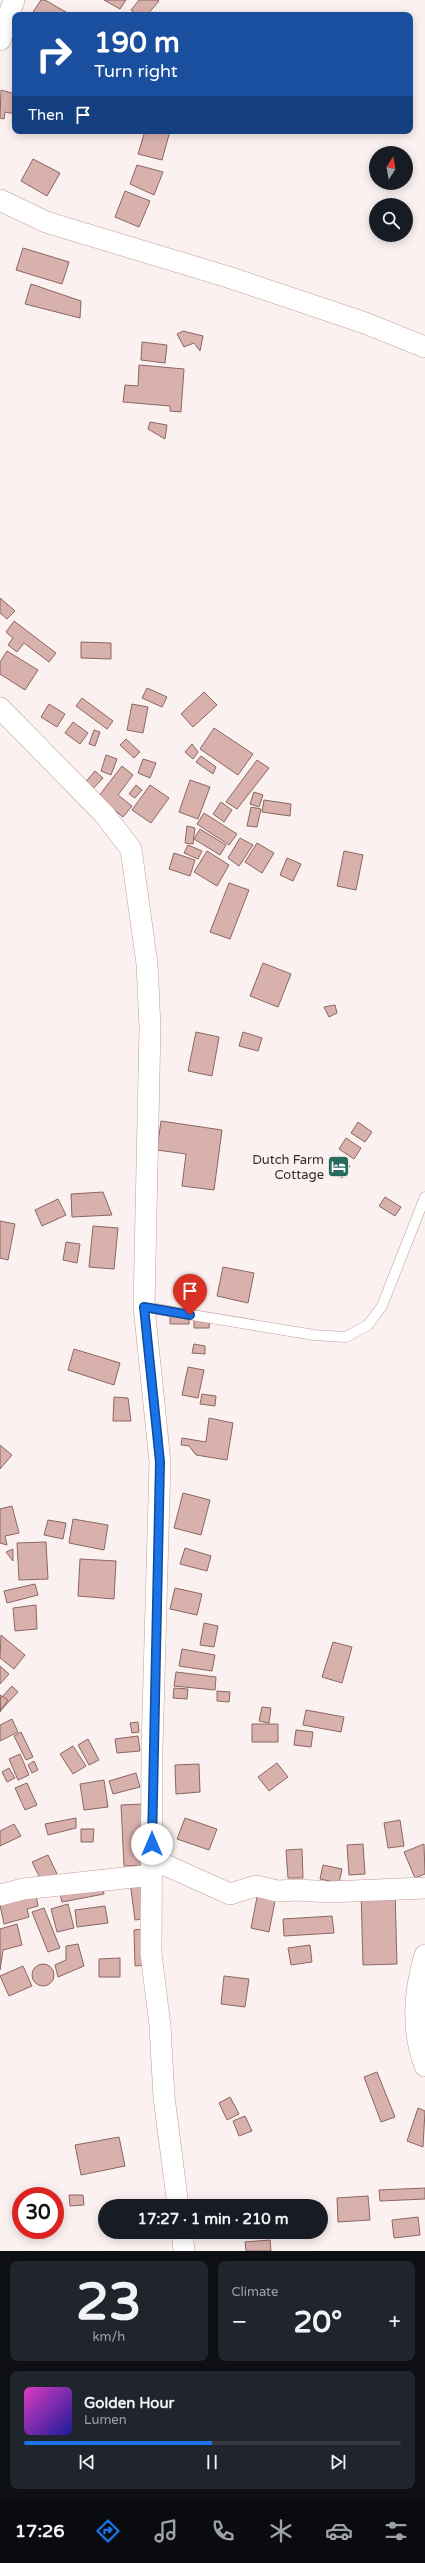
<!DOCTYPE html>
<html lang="en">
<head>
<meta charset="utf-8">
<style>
  :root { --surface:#171b24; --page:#20242c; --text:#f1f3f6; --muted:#9ea1a6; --line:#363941; --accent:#1a73e8 }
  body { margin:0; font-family:"Varela Round",sans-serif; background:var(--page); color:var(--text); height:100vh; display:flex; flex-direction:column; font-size:15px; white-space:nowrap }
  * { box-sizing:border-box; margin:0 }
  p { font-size:13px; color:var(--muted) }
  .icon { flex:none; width:22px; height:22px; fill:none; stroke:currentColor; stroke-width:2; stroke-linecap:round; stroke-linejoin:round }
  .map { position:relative; height:2251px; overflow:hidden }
  .side { display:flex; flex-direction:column; gap:10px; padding:10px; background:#0d0f14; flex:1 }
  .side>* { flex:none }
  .guide { position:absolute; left:12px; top:12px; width:401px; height:122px; border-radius:8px; box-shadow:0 2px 10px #0003; background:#1a4fa0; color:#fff; overflow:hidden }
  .needle { width:26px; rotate:11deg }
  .fabs { position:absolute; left:369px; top:146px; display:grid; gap:8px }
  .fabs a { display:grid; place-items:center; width:44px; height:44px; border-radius:50%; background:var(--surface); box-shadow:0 2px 10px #0003; font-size:20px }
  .speed { position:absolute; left:12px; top:2187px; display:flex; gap:8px; font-size:20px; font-weight:700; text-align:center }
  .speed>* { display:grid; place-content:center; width:52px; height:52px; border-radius:50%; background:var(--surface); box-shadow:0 2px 10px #0003; line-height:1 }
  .speed .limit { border:6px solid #d22; background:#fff; color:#111 }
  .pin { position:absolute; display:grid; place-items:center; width:34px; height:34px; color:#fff; margin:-41px -17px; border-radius:50% 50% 50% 0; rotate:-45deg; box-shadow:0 0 4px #0007 }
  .pin .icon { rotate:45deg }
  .me { position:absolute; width:44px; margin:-22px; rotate:0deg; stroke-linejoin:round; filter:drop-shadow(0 0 3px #0008) }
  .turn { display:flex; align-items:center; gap:14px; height:84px; padding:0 16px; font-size:18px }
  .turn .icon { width:52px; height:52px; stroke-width:2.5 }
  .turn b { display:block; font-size:28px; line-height:34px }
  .then { display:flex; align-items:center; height:38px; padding:0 16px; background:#0003; gap:8px; font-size:15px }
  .big { font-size:30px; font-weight:700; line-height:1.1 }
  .side .widget { flex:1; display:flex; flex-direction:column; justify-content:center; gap:6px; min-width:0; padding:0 14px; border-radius:8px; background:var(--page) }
  .side .dial { align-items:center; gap:0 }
  .dial b { font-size:52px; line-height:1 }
  .song { display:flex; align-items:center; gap:12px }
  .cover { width:48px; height:48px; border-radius:6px; background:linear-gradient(135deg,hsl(310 70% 55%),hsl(240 70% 35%)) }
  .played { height:4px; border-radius:2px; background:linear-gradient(90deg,var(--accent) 50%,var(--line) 50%) }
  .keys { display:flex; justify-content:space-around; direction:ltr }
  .heat { display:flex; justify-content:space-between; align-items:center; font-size:22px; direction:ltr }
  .side .tiles { flex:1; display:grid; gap:10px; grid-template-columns:1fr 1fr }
  .widget:last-child { grid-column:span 2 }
  .trip { position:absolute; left:98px; top:2199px; width:230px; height:40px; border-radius:20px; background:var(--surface); box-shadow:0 2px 10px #0003; font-weight:700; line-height:40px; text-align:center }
  .dock { display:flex; height:64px; justify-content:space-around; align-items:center; background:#090b0e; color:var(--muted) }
  .dock .icon { width:28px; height:28px }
  .dock .selected { color:var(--accent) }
  .dock b { font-size:18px; color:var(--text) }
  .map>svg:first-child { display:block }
  .building { fill:#d9b1ac; stroke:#8b6762 }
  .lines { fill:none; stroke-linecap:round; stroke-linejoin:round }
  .lane-casing { stroke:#c59d98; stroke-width:11 }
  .street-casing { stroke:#c59d98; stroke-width:22 }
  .lane { stroke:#fff; stroke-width:10 }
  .street { stroke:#fff; stroke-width:21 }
  .route-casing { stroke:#114b97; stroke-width:10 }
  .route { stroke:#1a73e8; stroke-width:7 }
  .labels { text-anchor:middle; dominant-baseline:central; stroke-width:3.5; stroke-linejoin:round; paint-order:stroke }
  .poi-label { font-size:13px; fill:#3a2b29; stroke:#faf1f0; text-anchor:end }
</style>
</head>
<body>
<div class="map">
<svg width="425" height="2251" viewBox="0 0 425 2251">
  <rect width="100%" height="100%" fill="#faf1f0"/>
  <path class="building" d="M41,0H45L71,15H31Z
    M104,0H126L120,9Z
    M139,0H158L159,1L147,15H138L131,10Z
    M1,90L15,94V114L5,112L4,119L0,118Z
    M145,131H170L162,160L138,154Z
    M33,159L60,173L47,196L21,181Z
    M137,165L163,172L154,195L130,184Z
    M125,191L150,201L139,227L115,217Z
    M23,248L69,262L62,284L16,270Z
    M31,284L81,301L80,318L25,304Z
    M183,331L203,336L200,351L194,343L184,347L177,334Z
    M142,342L167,345L165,363L141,360Z
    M139,365L184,369L181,412L170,411V406L123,402L125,385L138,386Z
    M150,422L167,425L165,439L148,429Z
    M0,598L15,611L7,619L0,613Z
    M14,621L56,653L49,662L24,643L17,652L8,645L13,638L6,632Z
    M81,642L111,643V659L81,658Z
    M7,651L38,670L25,690L0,674V662Z
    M147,688L167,697L162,707L142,698Z
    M204,692L217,705L193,727L181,714Z
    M82,698L113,721L107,729L76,706Z
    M49,704L65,714L57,727L41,717Z
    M132,704L148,707L143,733L127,730Z
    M73,722L88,733L80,744L65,733Z
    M214,728L253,754L238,775L200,749Z
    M94,730L100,732L95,746L89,744Z
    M126,739L140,752L134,758L120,745Z
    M192,744L198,752L193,759L185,752Z
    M106,755L117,759L111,775L101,771Z
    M201,756L216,767L213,774L196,762Z
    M143,759L156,763L150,778L138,773Z
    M257,760L269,768L237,809L226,802Z
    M122,766L133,775L118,795L132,806L123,817L98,797Z
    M95,771L103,778L90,792L83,785Z
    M190,780L210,787L198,819L179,812Z
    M136,785L142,790L135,798L129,794Z
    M150,785L169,798L151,823L132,810Z
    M254,792L263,795L259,807L250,804Z
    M264,800L291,804L290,816L262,812Z
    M221,802L232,810L224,822L213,814Z
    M251,807L261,809L257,827L247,826Z
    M204,813L237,834L229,845L197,824Z
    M187,826L195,828L193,844L185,843Z
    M200,829L226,845L220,855L194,839Z
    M240,838L253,845L239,866L228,858Z
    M257,843L274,853L262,873L245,862Z
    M188,845L202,851L198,859L184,853Z
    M207,851L229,865L217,886L194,872Z
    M344,851L363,855L356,890L337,886Z
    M174,853L195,860L190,876L169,869Z
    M287,858L301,864L293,881L280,875Z
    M229,883L249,890L230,939L210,932Z
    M263,963L291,974L278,1007L250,996Z
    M335,1005L337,1013L329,1017L324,1007Z
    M196,1032L219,1037L212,1076L188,1071Z
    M243,1032L262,1038L258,1051L239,1046Z
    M161,1121L222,1130L214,1190L182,1186L186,1154L157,1150Z
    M358,1122L372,1132L365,1142L351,1133Z
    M346,1138L361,1148L354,1159L339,1149Z
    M335,1157L350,1166L342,1178L328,1169Z
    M103,1192L112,1215L72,1217L71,1194Z
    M385,1197L401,1207L395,1216L379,1206Z
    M58,1199L66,1215L42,1226L35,1210Z
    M0,1221L15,1224L8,1260L0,1258Z
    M93,1226L118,1228L114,1269L89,1267Z
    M66,1242L80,1244L77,1263L63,1260Z
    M223,1267L254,1273L248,1303L217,1296Z
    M170,1314L189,1315V1324H170Z
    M194,1317H210L209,1328H194Z
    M194,1344L205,1346V1354L192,1353Z
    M74,1349L120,1363L114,1385L68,1370Z
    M188,1367L204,1370L198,1398L182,1395Z
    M202,1394L216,1396L215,1406L200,1404Z
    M114,1397L128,1398L131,1421H113Z
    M209,1418L233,1423L227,1460L196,1455L189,1446L181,1445L182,1438L206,1442Z
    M0,1445L12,1455L0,1469Z
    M183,1493L210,1500L201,1535L174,1528Z
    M12,1506L19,1533L5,1536L7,1545L0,1543V1509Z
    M73,1519L108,1525L104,1550L69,1543Z
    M48,1520L66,1523L63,1539L44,1535Z
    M46,1542L48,1579L19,1580L17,1543Z
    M185,1548L211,1556L207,1571L180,1564Z
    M13,1549V1561L6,1552Z
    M80,1559L116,1561L114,1599L78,1596Z
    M35,1584L38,1595L7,1603L4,1591Z
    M175,1588L202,1594L197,1615L170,1609Z
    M36,1605L37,1629L15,1631L13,1608Z
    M204,1623L218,1626L214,1647L200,1645Z
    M1,1635L25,1655L14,1669L0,1658Z
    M333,1642L352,1647L342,1683L322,1677Z
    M182,1649L215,1655L212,1671L179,1666Z
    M0,1666L9,1674L0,1684Z
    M176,1672L216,1677L215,1690L174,1686Z
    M12,1686L18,1692L1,1710L0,1699Z
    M174,1688L188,1689L187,1699L173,1698Z
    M217,1691L230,1692L229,1702L217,1701Z
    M0,1695L8,1700L0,1712Z
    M262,1707L271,1708L269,1723L259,1721Z
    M306,1710L344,1717L341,1732L303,1725Z
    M12,1719L18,1732L0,1741V1725Z
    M138,1722L139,1732L132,1733L130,1723Z
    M252,1724H278V1742H252Z
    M296,1730L313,1732L311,1747L294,1745Z
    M21,1732L33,1757L26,1760L14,1736Z
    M138,1736L140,1751L117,1753L115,1739Z
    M88,1739L99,1760L89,1765L78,1745Z
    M73,1746L86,1766L73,1774L60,1754Z
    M20,1754L29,1775L18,1780L9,1759Z
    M34,1761L38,1770L32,1773L28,1765Z
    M277,1763L288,1777L269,1791L258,1777Z
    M199,1764L200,1792L176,1794L175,1765Z
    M9,1768L15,1778L7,1782L2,1772Z
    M136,1773L140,1787L113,1794L109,1781Z
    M104,1780L108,1807L84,1810L80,1784Z
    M27,1783L37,1805L25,1810L15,1788Z
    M143,1804L147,1865L124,1866L121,1805Z
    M76,1818V1828L48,1835L45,1824Z
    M185,1818L217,1829L209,1850L177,1839Z
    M400,1820L404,1846L388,1848L384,1823Z
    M14,1824L21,1836L0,1846V1831Z
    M81,1829H94L93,1842H81Z
    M363,1844L365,1874L349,1875L347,1845Z
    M424,1844L425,1874L415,1878L404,1852Z
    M302,1849L303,1878H288L286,1850Z
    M48,1855L58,1876L43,1884L32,1862Z
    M323,1865L342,1869L339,1883L320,1879Z
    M140,1881L144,1919L135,1920L130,1882Z
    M101,1882L104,1894L62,1902L59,1890Z
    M395,1891L397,1964L363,1965L361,1892Z
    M258,1892L276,1896L269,1932L251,1928Z
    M36,1895L38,1906L27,1909L29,1917L4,1924L0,1905Z
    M68,1904L74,1928L57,1932L51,1909Z
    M105,1906L108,1923L77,1927L75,1910Z
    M44,1908L60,1948L48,1952L32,1912Z
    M332,1916L334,1933L284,1936L283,1919Z
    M17,1924L22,1945L3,1950L0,1970V1929Z
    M143,1929L146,1965L135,1966L134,1930Z
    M78,1944L84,1966L58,1977L55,1965L66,1960V1946Z
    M310,1945L312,1962L291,1965L288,1948Z
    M120,1958V1977H99V1959Z
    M32 1975a11 11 0 1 1 22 0a11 11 0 1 1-22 0Z
    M23,1966L32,1986L9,1996L0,1976Z
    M224,1976L249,1979L245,2007L221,2004Z
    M377,2072L395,2117L381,2122L364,2077Z
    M230,2097L239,2114L227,2120L219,2103Z
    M418,2108L425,2111L423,2147L407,2141Z
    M245,2116L252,2131L239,2136L233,2121Z
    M119,2137L125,2166L81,2175L75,2145Z
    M425,2188V2199L380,2201L379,2190Z
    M69,2195H83L84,2205L70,2206Z
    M368,2196L370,2220L338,2222L337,2198Z
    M418,2217L420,2235L394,2238L392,2220Z
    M270,2240L271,2251H246L245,2242Z"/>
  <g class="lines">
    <defs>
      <path id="lane" d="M144,1307L314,1335L346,1337L368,1325L382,1306L425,1197"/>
      <path id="street" d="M0,40L14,0
        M0,200L46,222L228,277L365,323L425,347
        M0,708L104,814L131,849L147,964L150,1027L144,1307L160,1462L152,1749L151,1953L160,2026L164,2097L178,2206
        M152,1859L230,1894L256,1886L277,1891L299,1890L329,1892L425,1888
        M0,1895L23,1889L152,1875
        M425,1955C414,1992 411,2029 425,2066
        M182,2232L184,2251"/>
    </defs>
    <use href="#lane" class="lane-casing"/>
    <use href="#street" class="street-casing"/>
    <use href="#lane" class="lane"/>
    <use href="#street" class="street"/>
  </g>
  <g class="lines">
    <defs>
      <path id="route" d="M152,1844L160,1462L144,1307L190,1315"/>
    </defs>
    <use href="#route" class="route-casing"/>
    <use href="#route" class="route"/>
  </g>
  <defs>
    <symbol id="hotel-square" viewBox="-11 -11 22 22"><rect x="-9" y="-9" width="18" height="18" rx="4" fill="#276b5d" stroke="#faf1f0"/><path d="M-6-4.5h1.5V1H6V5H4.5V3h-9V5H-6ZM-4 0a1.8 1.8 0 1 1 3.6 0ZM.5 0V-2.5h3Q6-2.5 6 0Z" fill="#fff"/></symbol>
  </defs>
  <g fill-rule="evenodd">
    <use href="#hotel-square" x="326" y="1154" width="25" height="25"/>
  </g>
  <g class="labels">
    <g class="poi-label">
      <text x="324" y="1160">Dutch Farm<tspan x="324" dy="15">Cottage</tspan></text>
    </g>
  </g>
</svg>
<div class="fabs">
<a><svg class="needle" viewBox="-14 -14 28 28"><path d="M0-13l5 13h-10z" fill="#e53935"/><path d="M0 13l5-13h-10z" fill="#9ea1a6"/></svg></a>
<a><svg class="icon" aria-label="search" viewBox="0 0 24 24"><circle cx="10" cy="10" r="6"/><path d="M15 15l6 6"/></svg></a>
</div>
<div class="speed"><div class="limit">30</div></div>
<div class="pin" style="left:190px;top:1315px;background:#d93025"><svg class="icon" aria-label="arrive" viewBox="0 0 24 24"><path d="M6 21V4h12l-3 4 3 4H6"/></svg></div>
<svg class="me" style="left:152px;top:1844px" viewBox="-20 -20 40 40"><circle r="19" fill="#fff"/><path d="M0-13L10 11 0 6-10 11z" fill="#1a73e8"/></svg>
<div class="trip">17:27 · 1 min · 210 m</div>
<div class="guide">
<div class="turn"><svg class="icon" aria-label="right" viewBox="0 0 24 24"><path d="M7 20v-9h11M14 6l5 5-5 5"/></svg><div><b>190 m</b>Turn right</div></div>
<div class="then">Then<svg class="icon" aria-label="arrive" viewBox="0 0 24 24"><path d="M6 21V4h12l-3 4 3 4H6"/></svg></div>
</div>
</div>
<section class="side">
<div class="tiles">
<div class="widget dial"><b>23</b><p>km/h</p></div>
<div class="widget"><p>Climate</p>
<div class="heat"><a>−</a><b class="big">20°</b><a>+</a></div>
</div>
<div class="widget">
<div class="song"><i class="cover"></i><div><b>Golden Hour</b><p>Lumen</p></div></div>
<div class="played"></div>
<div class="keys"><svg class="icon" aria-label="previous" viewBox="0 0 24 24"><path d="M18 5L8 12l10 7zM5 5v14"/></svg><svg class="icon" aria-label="pause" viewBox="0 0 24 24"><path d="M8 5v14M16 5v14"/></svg><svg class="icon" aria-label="next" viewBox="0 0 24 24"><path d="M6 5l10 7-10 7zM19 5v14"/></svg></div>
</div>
</div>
</section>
<nav class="dock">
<b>17:26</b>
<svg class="icon selected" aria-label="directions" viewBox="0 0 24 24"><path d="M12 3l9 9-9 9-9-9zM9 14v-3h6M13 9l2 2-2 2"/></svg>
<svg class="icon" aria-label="music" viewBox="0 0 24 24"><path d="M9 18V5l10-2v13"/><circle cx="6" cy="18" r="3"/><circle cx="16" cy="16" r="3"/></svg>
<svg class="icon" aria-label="phone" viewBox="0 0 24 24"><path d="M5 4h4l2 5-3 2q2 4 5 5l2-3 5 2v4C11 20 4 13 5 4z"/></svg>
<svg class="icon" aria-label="climate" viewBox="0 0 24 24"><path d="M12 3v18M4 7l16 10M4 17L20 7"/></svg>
<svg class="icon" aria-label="car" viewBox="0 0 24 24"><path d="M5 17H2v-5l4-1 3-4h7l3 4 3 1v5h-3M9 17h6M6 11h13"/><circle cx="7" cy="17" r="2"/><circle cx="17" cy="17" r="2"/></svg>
<svg class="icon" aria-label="filters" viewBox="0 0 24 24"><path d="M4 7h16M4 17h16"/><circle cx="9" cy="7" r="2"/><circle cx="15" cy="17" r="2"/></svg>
</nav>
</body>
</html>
